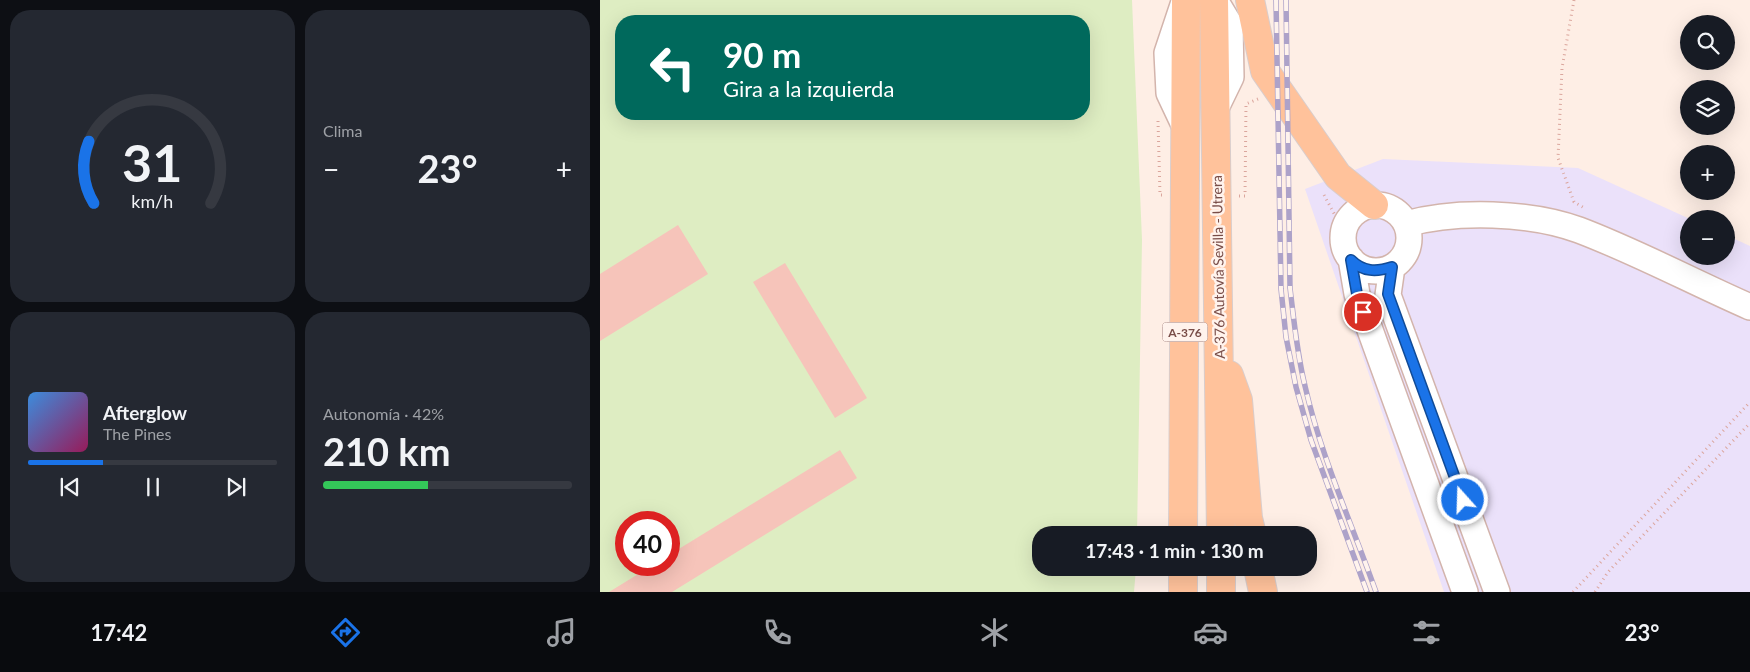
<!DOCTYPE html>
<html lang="es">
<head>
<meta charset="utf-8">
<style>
  :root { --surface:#171b24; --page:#242831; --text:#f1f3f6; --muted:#9ea1a6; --line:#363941; --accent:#1a73e8 }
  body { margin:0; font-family:Lato,sans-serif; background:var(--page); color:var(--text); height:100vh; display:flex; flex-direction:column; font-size:19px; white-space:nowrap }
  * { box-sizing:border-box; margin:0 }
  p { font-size:16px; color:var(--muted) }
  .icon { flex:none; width:28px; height:28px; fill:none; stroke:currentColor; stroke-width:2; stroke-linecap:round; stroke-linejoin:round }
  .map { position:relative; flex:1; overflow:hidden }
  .sheet { display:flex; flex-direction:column; gap:10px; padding:10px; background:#0d0f14; width:600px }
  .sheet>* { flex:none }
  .banner { position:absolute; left:15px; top:15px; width:475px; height:105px; border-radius:20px; box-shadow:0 5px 20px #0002; background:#00695c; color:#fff; overflow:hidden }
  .controls { position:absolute; left:1080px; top:15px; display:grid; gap:10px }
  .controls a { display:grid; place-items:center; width:55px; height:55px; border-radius:50%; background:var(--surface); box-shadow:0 5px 20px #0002; font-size:25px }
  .speed { position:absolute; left:15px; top:511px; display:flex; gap:10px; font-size:25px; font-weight:700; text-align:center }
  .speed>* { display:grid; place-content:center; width:65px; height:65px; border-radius:50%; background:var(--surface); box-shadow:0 5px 20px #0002; line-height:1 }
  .speed .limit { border:8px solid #d22; background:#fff; color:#111 }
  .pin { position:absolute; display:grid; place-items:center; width:42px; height:42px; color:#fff; margin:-21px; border:2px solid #fff; border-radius:50%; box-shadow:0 1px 5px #0007 }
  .me { position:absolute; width:55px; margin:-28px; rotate:340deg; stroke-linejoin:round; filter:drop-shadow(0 0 4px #0008) }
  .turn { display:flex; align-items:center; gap:18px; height:105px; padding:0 25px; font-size:22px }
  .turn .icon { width:65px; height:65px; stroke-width:2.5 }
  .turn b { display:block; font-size:35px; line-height:42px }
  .big { font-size:38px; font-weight:700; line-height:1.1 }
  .sheet .widget { flex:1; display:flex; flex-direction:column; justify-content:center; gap:8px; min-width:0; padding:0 18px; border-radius:20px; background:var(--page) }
  .sheet .dial { align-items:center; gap:0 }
  .dial svg { height:130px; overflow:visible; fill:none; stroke:var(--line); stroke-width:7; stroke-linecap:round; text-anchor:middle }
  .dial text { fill:var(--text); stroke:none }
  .song { display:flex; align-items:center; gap:15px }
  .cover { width:60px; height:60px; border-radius:8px; background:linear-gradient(135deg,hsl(210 70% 55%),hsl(330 70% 35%)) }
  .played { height:5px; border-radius:2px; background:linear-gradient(90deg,var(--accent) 30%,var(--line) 30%) }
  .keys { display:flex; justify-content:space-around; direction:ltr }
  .heat { display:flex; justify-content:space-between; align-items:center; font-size:28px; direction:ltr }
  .charge { height:8px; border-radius:4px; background:linear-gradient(90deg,#34c759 42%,var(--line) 0) }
  .sheet .tiles { flex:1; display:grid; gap:10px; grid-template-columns:repeat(2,1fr) }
  .trip { position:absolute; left:432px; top:526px; width:285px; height:50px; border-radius:20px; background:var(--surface); box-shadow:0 5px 20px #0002; font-weight:700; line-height:50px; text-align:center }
  .tabs { display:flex; height:80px; justify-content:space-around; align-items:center; background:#090b0e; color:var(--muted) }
  .tabs .icon { width:35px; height:35px }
  .tabs .current { color:var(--accent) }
  .tabs b { font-size:22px; color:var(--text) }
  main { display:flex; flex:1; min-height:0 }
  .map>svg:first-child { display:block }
  .education { fill:#ebe1fa }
  .green { fill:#deedc2; fill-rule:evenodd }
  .building { fill:#f6c4ba }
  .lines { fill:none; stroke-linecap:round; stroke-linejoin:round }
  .minor-casing { stroke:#d3b4ac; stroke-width:28 }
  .major-casing { stroke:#d9cdcc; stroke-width:30 }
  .path { stroke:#dba69d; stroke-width:3; stroke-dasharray:1 4; stroke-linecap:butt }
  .minor { stroke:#fff; stroke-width:25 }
  .major { stroke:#ffc29b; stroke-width:28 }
  .rail-casing { stroke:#ada2c9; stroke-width:5.5 }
  .rail { stroke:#fff3ed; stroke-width:4; stroke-dasharray:11; stroke-linecap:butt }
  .route-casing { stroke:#114b97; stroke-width:12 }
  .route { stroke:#1a73e8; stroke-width:9 }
  .labels { text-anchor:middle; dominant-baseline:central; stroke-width:5; stroke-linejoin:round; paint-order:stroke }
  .shield { fill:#fff3ed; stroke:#a17f7a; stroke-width:1 }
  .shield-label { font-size:12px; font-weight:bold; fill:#794d48 }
  .street-label { font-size:14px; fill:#794d48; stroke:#fff3ed }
</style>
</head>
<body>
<main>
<section class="sheet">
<div class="tiles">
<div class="widget dial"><svg viewBox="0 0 100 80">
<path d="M14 69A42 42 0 1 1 86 69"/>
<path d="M14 69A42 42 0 0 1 11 31" stroke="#1a73e8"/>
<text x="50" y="56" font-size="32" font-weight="700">31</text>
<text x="50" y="72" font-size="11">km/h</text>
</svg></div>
<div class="widget"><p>Clima</p>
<div class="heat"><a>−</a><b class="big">23°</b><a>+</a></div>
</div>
<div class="widget">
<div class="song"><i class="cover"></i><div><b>Afterglow</b><p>The Pines</p></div></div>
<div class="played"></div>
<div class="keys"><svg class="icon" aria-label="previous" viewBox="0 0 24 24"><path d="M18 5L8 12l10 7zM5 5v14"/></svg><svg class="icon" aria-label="pause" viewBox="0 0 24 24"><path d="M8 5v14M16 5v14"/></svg><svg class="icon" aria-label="next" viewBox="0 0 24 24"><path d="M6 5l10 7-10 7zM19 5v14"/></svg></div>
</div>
<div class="widget"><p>Autonomía · 42%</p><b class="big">210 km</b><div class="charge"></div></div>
</div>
</section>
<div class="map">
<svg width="1150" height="592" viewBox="0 0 1150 592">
  <rect width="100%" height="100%" fill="#feeee5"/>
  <path class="education" d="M783,159L978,168L1090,219L1089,256H1126V235L1150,246V592H844L705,189Z"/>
  <path class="green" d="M0,0H532L542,240L537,535H441V568H536L534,592H0ZM21,21H484V114H21ZM26,522H69V565H26Z"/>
  <path class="building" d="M78,225L108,274L0,341V274Z
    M185,263L267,398L235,418L153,282Z
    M240,450L257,478L72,592H9L53,565H69V555Z"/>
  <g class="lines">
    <defs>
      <path id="minor" d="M615,0L630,25L631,77L615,110
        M583,5L567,53L569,93L586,129
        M743 238a33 33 0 1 1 66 0a33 33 0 1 1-66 0Z
        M806,224C856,210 930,212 979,230C1037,252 1093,282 1150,307
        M751,259L757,294L865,592
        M792,267L788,295L897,592"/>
      <path id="major" d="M614,0L621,535
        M650,0L665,71L738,176L774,205
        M629,375L638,400L648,518L652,535
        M583,535L586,0
        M621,568V592
        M658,568L663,592
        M583,592V568"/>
    </defs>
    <use href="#minor" class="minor-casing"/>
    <use href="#major" class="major-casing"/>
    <path class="path" d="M974,0L962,68L958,158L974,202L986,209
      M558,121L560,195H565
      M724,195L743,230
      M639,196H645L646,104L658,99
      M973,592L1150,402
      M995,592L1008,572L1150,423"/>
    <use href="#minor" class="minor"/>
    <use href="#major" class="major"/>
    <defs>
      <path id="rail" d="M676,0L681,289L686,337L696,387L711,440L767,592
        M686,0L690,288C694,321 697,354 705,386C721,457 752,524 776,592"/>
    </defs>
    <use href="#rail" class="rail-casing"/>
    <use href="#rail" class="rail"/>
  </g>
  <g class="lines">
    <defs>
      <path id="route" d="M763,312L757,294L751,260C763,272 776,272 792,267L788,294L863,500"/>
    </defs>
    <use href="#route" class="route-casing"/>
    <use href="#route" class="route"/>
  </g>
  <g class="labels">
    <rect class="shield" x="562.5" y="322.5" width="45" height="19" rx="4"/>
    <g class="shield-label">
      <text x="585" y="332">A-376</text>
    </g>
    <g class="street-label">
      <text transform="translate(618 267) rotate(-91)">A-376 Autovía Sevilla - Utrera</text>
    </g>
  </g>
</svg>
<div class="controls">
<a><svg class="icon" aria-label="search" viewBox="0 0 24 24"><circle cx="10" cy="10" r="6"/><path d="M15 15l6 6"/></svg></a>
<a><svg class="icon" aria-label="layers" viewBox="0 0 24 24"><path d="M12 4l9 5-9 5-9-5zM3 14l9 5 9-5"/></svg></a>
<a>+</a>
<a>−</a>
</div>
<div class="speed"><div class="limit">40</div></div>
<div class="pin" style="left:763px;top:312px;background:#d93025"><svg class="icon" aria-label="arrive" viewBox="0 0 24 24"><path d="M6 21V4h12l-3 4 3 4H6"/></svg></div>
<svg class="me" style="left:863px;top:500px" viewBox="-20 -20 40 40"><circle r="17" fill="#1a73e8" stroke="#fff" stroke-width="3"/><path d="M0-11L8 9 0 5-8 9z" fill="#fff"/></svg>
<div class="trip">17:43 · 1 min · 130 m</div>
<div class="banner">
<div class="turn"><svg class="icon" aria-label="left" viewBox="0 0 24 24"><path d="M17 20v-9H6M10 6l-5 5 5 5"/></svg><div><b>90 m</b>Gira a la izquierda</div></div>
</div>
</div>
</main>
<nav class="tabs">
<b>17:42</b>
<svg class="icon current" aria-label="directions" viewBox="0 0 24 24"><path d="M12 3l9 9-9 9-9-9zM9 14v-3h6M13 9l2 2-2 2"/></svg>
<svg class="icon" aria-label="music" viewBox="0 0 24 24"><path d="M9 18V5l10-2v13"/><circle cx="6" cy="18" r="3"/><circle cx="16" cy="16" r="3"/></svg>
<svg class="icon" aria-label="phone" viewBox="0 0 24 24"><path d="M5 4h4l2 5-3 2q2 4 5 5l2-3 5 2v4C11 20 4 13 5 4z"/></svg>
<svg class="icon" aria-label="climate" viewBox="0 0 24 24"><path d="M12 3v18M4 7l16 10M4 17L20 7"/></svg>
<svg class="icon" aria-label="car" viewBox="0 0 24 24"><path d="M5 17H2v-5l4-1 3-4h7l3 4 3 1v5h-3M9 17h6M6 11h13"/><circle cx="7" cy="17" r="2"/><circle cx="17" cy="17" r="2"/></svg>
<svg class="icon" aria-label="filters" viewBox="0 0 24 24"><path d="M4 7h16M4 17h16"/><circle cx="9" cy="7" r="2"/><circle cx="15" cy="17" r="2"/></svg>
<b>23°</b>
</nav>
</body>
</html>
